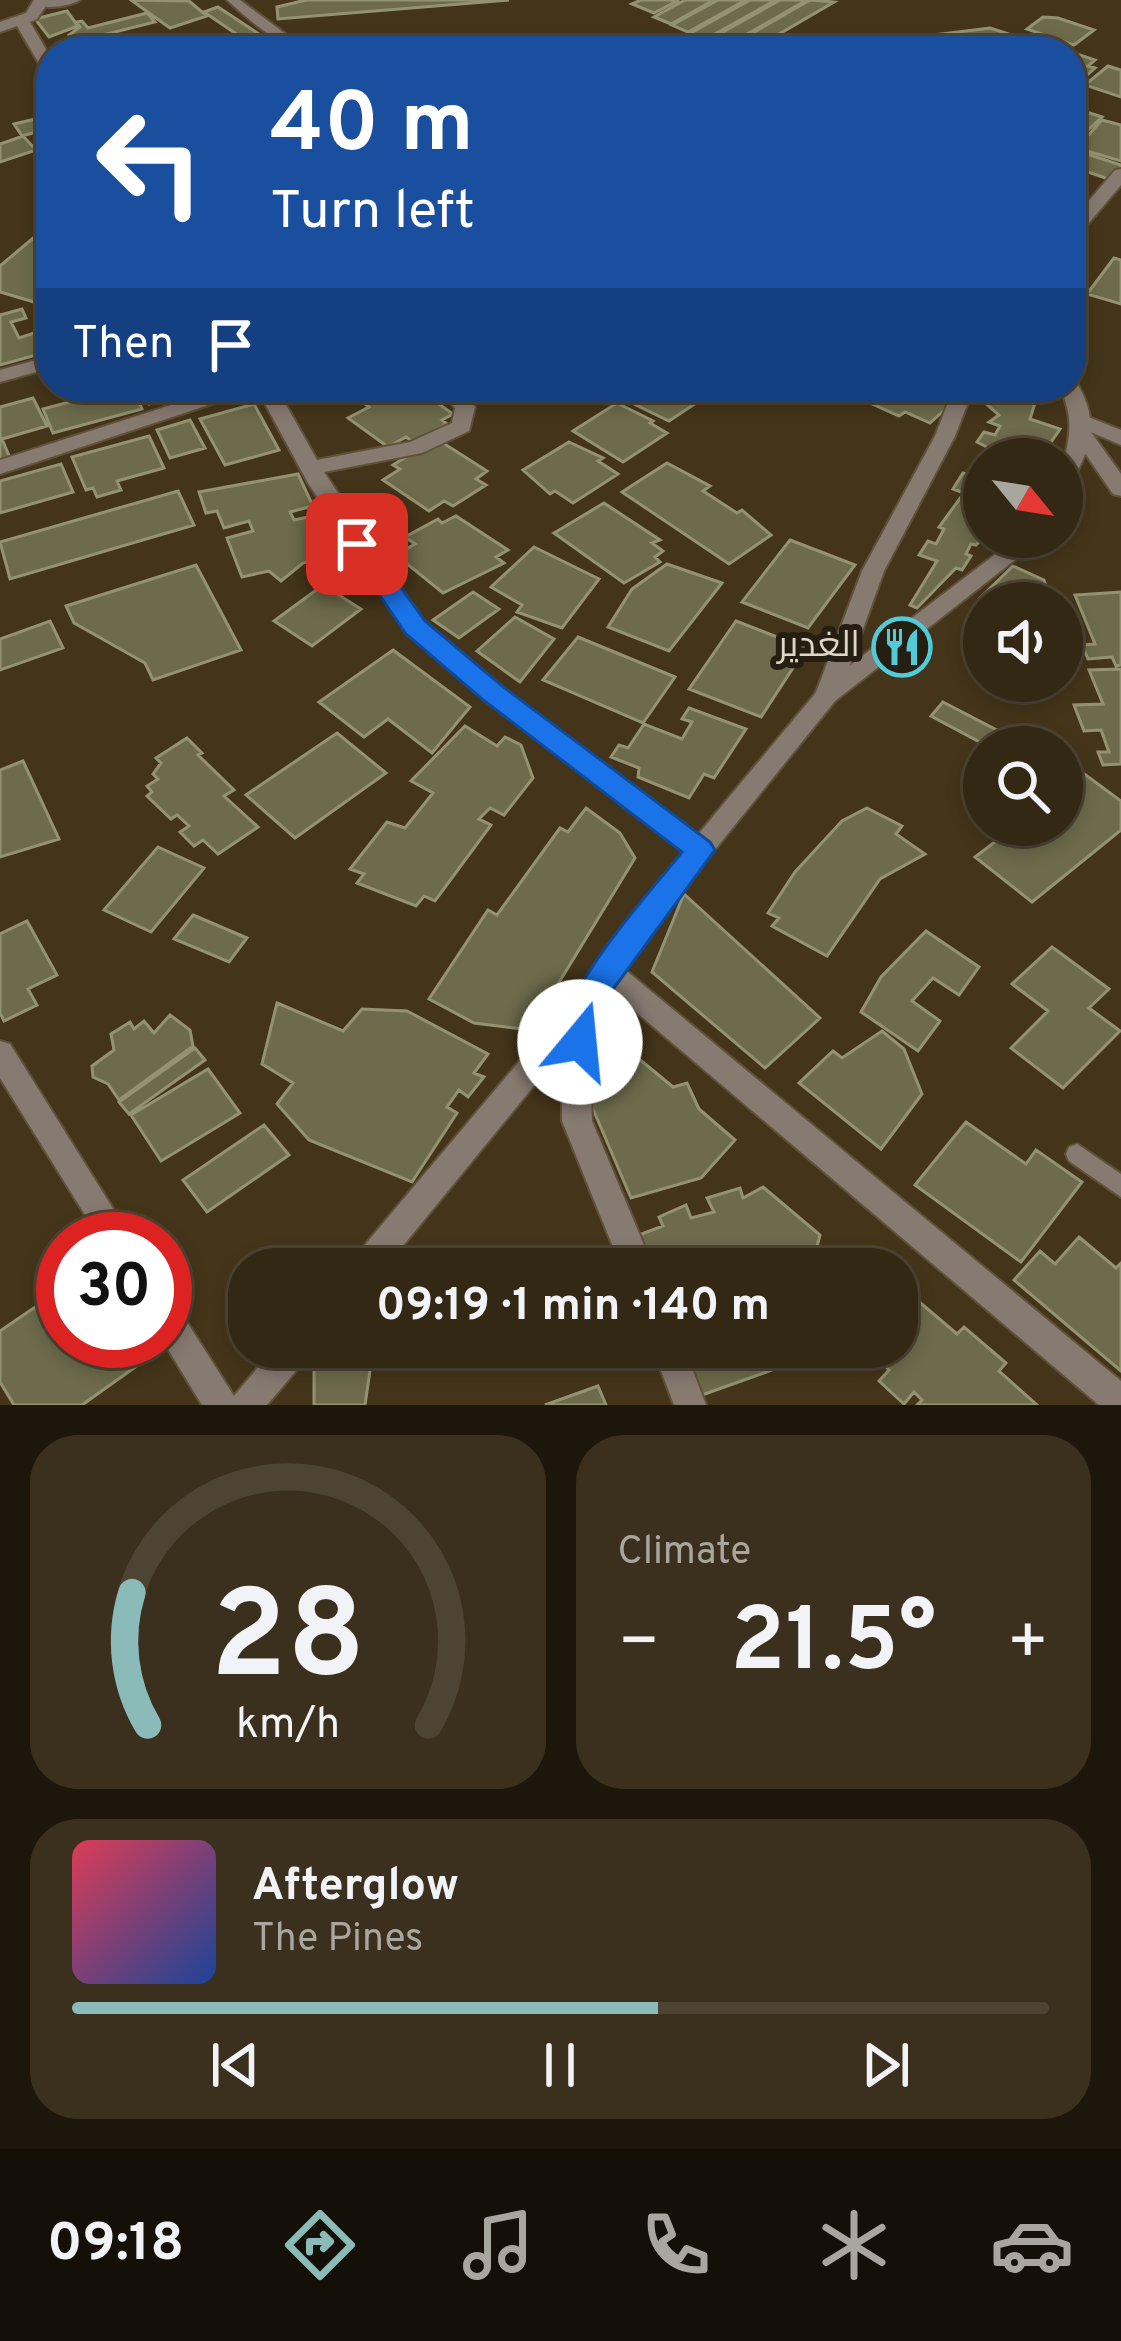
<!DOCTYPE html>
<html lang="en">
<head>
<meta charset="utf-8">
<style>
  :root { --surface:#332814; --page:#3b301d; --text:#f1f3f6; --muted:#a9a6a0; --line:#4e4434; --accent:#8bbbb9 }
  body { margin:0; font-family:Overpass,Cairo,sans-serif; background:var(--page); color:var(--text); height:100vh; display:flex; flex-direction:column; font-size:45px; white-space:nowrap }
  * { box-sizing:border-box; margin:0 }
  p { font-size:39px; color:var(--muted) }
  .icon { flex:none; width:66px; height:66px; fill:none; stroke:currentColor; stroke-width:2; stroke-linecap:round; stroke-linejoin:round }
  .map { position:relative; height:1405px; overflow:hidden }
  .side { display:flex; flex-direction:column; gap:30px; padding:30px; background:#1c160b; flex:1 }
  .side>* { flex:none }
  .top-card { position:absolute; left:36px; top:36px; width:1050px; height:366px; border-radius:48px; box-shadow:0 6px 18px #0003,0 0 0 3px var(--line); background:#1a4fa0; color:#fff; overflow:hidden }
  .needle { width:78px; rotate:120deg }
  .buttons { position:absolute; left:963px; top:438px; display:grid; gap:24px }
  .buttons a { display:grid; place-items:center; width:120px; height:120px; border-radius:50%; background:var(--surface); box-shadow:0 6px 18px #0003,0 0 0 3px var(--line); font-size:60px }
  .speed { position:absolute; left:36px; top:1212px; display:flex; gap:24px; font-size:60px; font-weight:700; text-align:center }
  .speed>* { display:grid; place-content:center; width:156px; height:156px; border-radius:50%; background:var(--surface); box-shadow:0 6px 18px #0003,0 0 0 3px var(--line); line-height:1 }
  .speed .limit { border:18px solid #d22; background:#fff; color:#111 }
  .pin { position:absolute; display:grid; place-items:center; width:102px; height:102px; color:#fff; margin:-51px; border-radius:24px; box-shadow:0 6px 18px #0006 }
  .me { position:absolute; width:132px; margin:-66px; rotate:17deg; stroke-linejoin:round; filter:drop-shadow(0 0 9px #0008) }
  .turn { display:flex; align-items:center; gap:42px; height:252px; padding:0 36px; font-size:54px }
  .turn .icon { width:156px; height:156px; stroke-width:2.5 }
  .turn b { display:block; font-size:84px; line-height:102px }
  .then { display:flex; align-items:center; height:114px; padding:0 36px; background:#0003; gap:24px; font-size:45px }
  .big { font-size:90px; font-weight:700; line-height:1.1 }
  .side .card { flex:1; display:flex; flex-direction:column; justify-content:center; gap:18px; min-width:0; padding:0 42px; border-radius:48px; background:var(--page) }
  .side .dial { align-items:center; gap:0 }
  .dial svg { height:312px; overflow:visible; fill:none; stroke:var(--line); stroke-width:7; stroke-linecap:round; text-anchor:middle }
  .dial text { fill:var(--text); stroke:none }
  .song { display:flex; align-items:center; gap:36px }
  .cover { width:144px; height:144px; border-radius:18px; background:linear-gradient(135deg,hsl(350 70% 55%),hsl(220 70% 35%)) }
  .played { height:12px; border-radius:6px; background:linear-gradient(90deg,var(--accent) 60%,var(--line) 60%) }
  .keys { display:flex; justify-content:space-around; direction:ltr }
  .heat { display:flex; justify-content:space-between; align-items:center; font-size:66px; direction:ltr }
  .side .tiles { flex:1; display:grid; gap:30px; grid-template-columns:1fr 1fr }
  .card:last-child { grid-column:span 2 }
  .trip { position:absolute; left:228px; top:1248px; width:690px; height:120px; border-radius:48px; background:var(--surface); box-shadow:0 6px 18px #0003,0 0 0 3px var(--line); font-weight:700; line-height:120px; text-align:center }
  .tab-bar { display:flex; height:192px; justify-content:space-around; align-items:center; background:#141008; color:var(--muted) }
  .tab-bar .icon { width:84px; height:84px }
  .tab-bar .active { color:var(--accent) }
  .tab-bar b { font-size:54px; color:var(--text) }
  .map>svg:first-child { display:block }
  .building { fill:#6d6b4b; stroke:#949371; stroke-width:3 }
  .lines { fill:none; stroke-linecap:round; stroke-linejoin:round }
  .service-casing { stroke:#605239; stroke-width:4 }
  .minor-casing { stroke:#605239; stroke-width:4 }
  .tertiary-casing { stroke:#605239; stroke-width:4 }
  .service { fill:#877a71; fill-rule:evenodd }
  .minor { fill:#877a71; fill-rule:evenodd }
  .tertiary { fill:#877a71; fill-rule:evenodd }
  .route { fill:#1a73e8; stroke:#114b97; stroke-width:3 }
  .labels { text-anchor:middle; dominant-baseline:central; stroke-width:12; stroke-linejoin:round; paint-order:stroke }
  .poi-label { font-size:36px; fill:#dfd6c6; stroke:#251e12; text-anchor:end }
</style>
</head>
<body>
<div class="map">
<svg width="1121" height="1405" viewBox="0 0 1121 1405">
  <rect width="100%" height="100%" fill="#44351a"/>
  <path class="building" d="M131,0L189,1L207,16L170,28Z
    M509,0L278,19L277,7L306,0Z
    M641,0H679L654,13L632,4Z
    M685,0H714L671,24L654,17Z
    M718,0H746L688,32L672,25Z
    M750,0H776L706,39L691,33Z
    M780,0H807L721,49L705,42Z
    M810,0L834,2L750,51L723,50Z
    M218,7L268,40L254,46L204,12Z
    M67,11L78,26L49,37L35,19Z
    M147,13L155,22L75,42L69,35L80,27L76,22L82,21L88,28Z
    M1043,17L1058,18L1094,30L1074,45L1027,29Z
    M990,28L1009,34L981,49L965,51H803Z
    M1016,36L1038,44L1029,51H995Z
    M1071,52L1095,60L1088,66L1095,68L1086,76L1071,71Z
    M1108,66L1121,70V97L1085,85Z
    M1071,107L1102,117L1088,130L1071,124Z
    M48,116L51,128L22,136L14,124Z
    M1102,120L1121,125V161L1077,148Z
    M23,136L36,150L0,162V144Z
    M1081,152L1121,165V170L1111,180L1071,166Z
    M51,223V287L34,302L0,292V266Z
    M1114,258L1121,260V304L1087,294Z
    M22,309L26,318L11,322L19,338L37,332L47,352L0,365V315Z
    M126,387H132L142,409L53,433L43,409Z
    M141,387H210L149,404Z
    M393,387H415L453,414L442,420L447,424L413,442L406,437L388,447L348,418L369,407L364,403Z
    M622,387H701L711,393L669,421L626,400L631,397L619,389Z
    M855,387H951L941,396L953,402L930,423L905,412L899,416L857,397L864,391Z
    M993,387H1040L1030,419L1060,429L1049,445L1041,443L1030,459H1010L977,442L984,432L995,435L1000,426L989,422L999,415L984,402Z
    M33,398L47,426L2,439L10,458L0,461V407Z
    M617,403L653,421L650,423L667,433L623,462L573,431Z
    M254,404L279,450L225,465L200,419Z
    M190,420L205,448L170,458L157,430Z
    M149,436L164,468L117,481L121,490L97,497L93,488L86,490L72,457Z
    M569,442L603,458L598,461L618,474L573,503L555,491L550,494L523,470Z
    M443,443L487,471L476,479L486,485L453,506L444,501L429,511L383,480L400,469L393,465L427,444L434,448Z
    M983,459L984,537L976,545L971,544L966,554L971,556L962,570L956,568L917,608L910,605L937,561L919,555L928,541L936,544L944,529L939,527L964,493L953,489L963,473L973,476Z
    M667,463L710,486L703,491L737,513L742,510L771,535L729,564L622,492Z
    M61,464L73,492L0,513V481Z
    M298,474L313,506L290,512L294,520L318,515L335,554L303,563L281,581L269,571L242,577L227,538L253,531L249,521L224,528L217,511L206,513L199,492Z
    M178,491L194,525L10,579L0,542Z
    M604,503L660,540L652,543L663,551L655,557L660,562L624,583L554,533Z
    M456,516L508,550L496,557L504,563L443,593L396,555L415,544L405,537L438,519L442,523Z
    M790,540L855,565L808,628L742,602Z
    M534,547L599,579L562,628L517,612L522,605L491,587Z
    M667,564L722,583L669,651L608,627L632,589Z
    M196,565L241,650L153,680L145,663L74,623L66,606Z
    M1013,566L1044,580L1052,603H988L980,598Z
    M323,585L361,609L312,646L274,621Z
    M473,592L499,609L459,638L433,620Z
    M1121,592V665L1116,666L1112,657L1088,659L1082,645L1095,644L1075,595Z
    M515,617L554,639L520,682L477,651Z
    M50,621L63,648L0,670V639Z
    M736,621L806,648L761,717L689,689Z
    M578,637L675,677L643,723L543,680Z
    M393,650L470,707L432,753L388,719L364,737L319,702Z
    M1121,669V764L1103,765L1098,752H1109L1101,730L1084,731L1074,705L1103,704L1089,670Z
    M943,702L1014,739L1007,747H989L931,716Z
    M689,708L746,729L714,778L704,774L689,798L638,777L639,768L611,757L619,745L628,748L644,724L682,739L692,722L682,719Z
    M465,726L497,746L505,737L521,745L533,778L504,815L490,808L479,819L491,825L435,901L424,896L416,906L357,883L364,874L350,869L387,822L405,828L433,793L411,781Z
    M337,733L386,773L295,838L246,795Z
    M187,738L202,753L198,755L234,790L224,796L258,827L218,854L203,840L194,846L180,832L189,826L177,815L171,819L147,796L152,792L147,786L158,779L153,774L161,763L156,758Z
    M23,761L59,839L0,857V770Z
    M1083,773L1121,801V830L1032,902L975,857L1017,825H1062V790Z
    M586,808L620,833L635,858L530,1030L474,1023L429,999L488,910L497,915L560,828L568,832Z
    M867,808L902,826L896,834L925,854L880,879L827,956L772,926L779,918L768,913L795,872L842,821Z
    M158,847L204,868L151,932L104,910Z
    M684,894L820,1018L765,1068L652,972Z
    M193,915L247,938L229,962L174,939Z
    M27,921L57,975L28,989L37,1005L4,1021L0,1013V934Z
    M926,931L979,967L959,995L933,978L912,1001L940,1021L918,1051L861,1012L881,977Z
    M1052,947L1109,989L1089,1008L1120,1031L1063,1088L1011,1048L1048,1011L1012,984Z
    M277,1003L343,1031L362,1009L407,1011L488,1054L474,1073L484,1077L468,1097L459,1090L447,1107L457,1113L412,1182L309,1140L277,1104L293,1083L262,1064Z
    M170,1015L190,1030L193,1046L119,1100L108,1084L93,1077L92,1066L114,1050L111,1034L130,1022L134,1029L144,1021L154,1033Z
    M882,1031L904,1049L922,1094L881,1149L799,1083L833,1051L842,1058Z
    M610,1035L673,1087L687,1083L699,1109L735,1140L701,1178L631,1198L581,1081Z
    M195,1048L205,1060L129,1114L119,1102Z
    M208,1069L240,1113L161,1161L131,1115Z
    M966,1122L1026,1164L1036,1150L1082,1182L1021,1262L915,1185Z
    M264,1125L289,1155L207,1212L183,1180Z
    M763,1187L820,1235L812,1266L650,1269L639,1235L663,1226L659,1217L686,1205L691,1218L714,1212L707,1198L740,1188L743,1198Z
    M1079,1237L1116,1268L1121,1263V1371L1014,1280L1040,1251L1055,1264Z
    M554,1255L557,1269H523L522,1259Z
    M63,1288V1341H122L138,1365L82,1405H14L0,1382V1331Z
    M917,1300L957,1334L964,1327L1006,1363L999,1371L1037,1405H917L922,1400L914,1392L904,1404L879,1381L889,1370L881,1362L897,1347L901,1340L897,1323Z
    M521,1347H557L558,1354L522,1359Z
    M683,1347H792L794,1352L782,1356L786,1365L702,1395Z
    M372,1357L365,1405H314V1362Z
    M598,1386L606,1405H545Z"/>
  <g class="lines">
    <defs>
      <path id="service" d="M46,0H80C70,6 45,10 35,4Z
        M227,0H240L295,41L316,51C282,51 252,22 227,0Z
        M1077,1144L1121,1174V1197L1069,1161L1066,1154L1069,1147Z"/>
      <path id="minor" d="M34,0H50L37,19L30,22L51,58V76L45,74L17,26L0,32V22L26,13Z
        M51,356V368L0,382V370Z
        M227,387H276L317,460L410,442L452,423L455,408L438,387H459L475,407L469,431L422,453L324,472L424,622L500,686L709,843L713,850L709,857H691L484,698L408,634L308,483L257,389L0,474V460Z
        M954,387H974L955,436L884,571L839,695L835,701H819L815,695L862,571L935,436Z
        M1086,416L1121,430V445L1079,427L1076,422Z
        M1084,430L1091,432L1121,474V496L1113,494L1074,437Z
        M607,960L617,963L1121,1381V1405H1099L597,979L593,971L597,963Z
        M585,991L595,995L599,1003L590,1066L592,1121L654,1269H622L562,1121V1066L571,1003L575,995Z
        M652,1347H684L706,1405H674Z"/>
      <path id="tertiary" d="M1121,169V185L1077,237L1071,238V222L1115,170Z
        M1071,381L1077,383C1094,413 1095,435 1080,466C1074,477 1073,483 1062,488C1062,443 1080,434 1060,387H1071Z
        M1018,537H1044L835,701L709,857L595,1011L384,1269H348L353,1259L575,995L691,843L819,689Z
        M0,1041L10,1044L132,1239H100L0,1078Z
        M165,1301L176,1305L234,1396L275,1347H312L307,1358L267,1405H202L163,1341Z"/>
    </defs>
    <use href="#service" class="service-casing"/>
    <use href="#minor" class="minor-casing"/>
    <use href="#tertiary" class="tertiary-casing"/>
    <use href="#service" class="service"/>
    <use href="#minor" class="minor"/>
    <use href="#tertiary" class="tertiary"/>
  </g>
  <path class="route" d="M357,536L366,539L425,621L501,685L710,842L715,850L600,1007L591,1051L580,1055L568,1051C545,1003 651,892 682,852L482,699L406,634L345,544Z"/>
  <defs>
    <symbol id="restaurant-ring" viewBox="-11 -11 22 22"><circle r="9.5" fill="#251e12" stroke="#52cbd8" stroke-width="1.5"/><path d="M-5-6h1v4h1v-4h1v4h1v-4h1v5L-1.5 .5V6h-2V.5L-5-1ZM5-6V6H3V1.5H1.5Q1.5-4 5-6Z" fill="#52cbd8"/></symbol>
  </defs>
  <g fill-rule="evenodd">
    <use href="#restaurant-ring" x="869" y="614" width="66" height="66"/>
  </g>
  <g class="labels">
    <g class="poi-label">
      <text x="860" y="647">الغدير</text>
    </g>
  </g>
</svg>
<div class="buttons">
<a><svg class="needle" viewBox="-14 -14 28 28"><path d="M0-13l5 13h-10z" fill="#e53935"/><path d="M0 13l5-13h-10z" fill="#a9a6a0"/></svg></a>
<a><svg class="icon" aria-label="sound" viewBox="0 0 24 24"><path d="M4 9h4l5-4v14l-5-4H4zM17 9q2 3 0 6"/></svg></a>
<a><svg class="icon" aria-label="search" viewBox="0 0 24 24"><circle cx="10" cy="10" r="6"/><path d="M15 15l6 6"/></svg></a>
</div>
<div class="speed"><div class="limit">30</div></div>
<div class="pin" style="left:357px;top:544px;background:#d93025"><svg class="icon" aria-label="arrive" viewBox="0 0 24 24"><path d="M6 21V4h12l-3 4 3 4H6"/></svg></div>
<svg class="me" style="left:580px;top:1042px" viewBox="-20 -20 40 40"><circle r="19" fill="#fff"/><path d="M0-13L10 11 0 6-10 11z" fill="#1a73e8"/></svg>
<div class="trip">09:19 · 1 min · 140 m</div>
<div class="top-card">
<div class="turn"><svg class="icon" aria-label="left" viewBox="0 0 24 24"><path d="M17 20v-9H6M10 6l-5 5 5 5"/></svg><div><b>40 m</b>Turn left</div></div>
<div class="then">Then<svg class="icon" aria-label="arrive" viewBox="0 0 24 24"><path d="M6 21V4h12l-3 4 3 4H6"/></svg></div>
</div>
</div>
<section class="side">
<div class="tiles">
<div class="card dial"><svg viewBox="0 0 100 80">
<path d="M14 69A42 42 0 1 1 86 69"/>
<path d="M14 69A42 42 0 0 1 10 35" stroke="#8bbbb9"/>
<text x="50" y="56" font-size="32" font-weight="700">28</text>
<text x="50" y="72" font-size="11">km/h</text>
</svg></div>
<div class="card"><p>Climate</p>
<div class="heat"><a>−</a><b class="big">21.5°</b><a>+</a></div>
</div>
<div class="card">
<div class="song"><i class="cover"></i><div><b>Afterglow</b><p>The Pines</p></div></div>
<div class="played"></div>
<div class="keys"><svg class="icon" aria-label="previous" viewBox="0 0 24 24"><path d="M18 5L8 12l10 7zM5 5v14"/></svg><svg class="icon" aria-label="pause" viewBox="0 0 24 24"><path d="M8 5v14M16 5v14"/></svg><svg class="icon" aria-label="next" viewBox="0 0 24 24"><path d="M6 5l10 7-10 7zM19 5v14"/></svg></div>
</div>
</div>
</section>
<nav class="tab-bar">
<b>09:18</b>
<svg class="icon active" aria-label="directions" viewBox="0 0 24 24"><path d="M12 3l9 9-9 9-9-9zM9 14v-3h6M13 9l2 2-2 2"/></svg>
<svg class="icon" aria-label="music" viewBox="0 0 24 24"><path d="M9 18V5l10-2v13"/><circle cx="6" cy="18" r="3"/><circle cx="16" cy="16" r="3"/></svg>
<svg class="icon" aria-label="phone" viewBox="0 0 24 24"><path d="M5 4h4l2 5-3 2q2 4 5 5l2-3 5 2v4C11 20 4 13 5 4z"/></svg>
<svg class="icon" aria-label="climate" viewBox="0 0 24 24"><path d="M12 3v18M4 7l16 10M4 17L20 7"/></svg>
<svg class="icon" aria-label="car" viewBox="0 0 24 24"><path d="M5 17H2v-5l4-1 3-4h7l3 4 3 1v5h-3M9 17h6M6 11h13"/><circle cx="7" cy="17" r="2"/><circle cx="17" cy="17" r="2"/></svg>
</nav>
</body>
</html>
